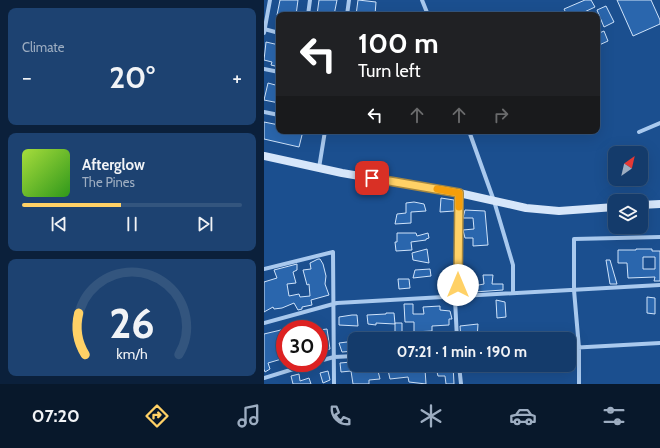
<!DOCTYPE html>
<html lang="en">
<head>
<meta charset="utf-8">
<style>
  :root { --surface:#143b6b; --page:#1d4271; --text:#f1f3f6; --muted:#9dadc1; --line:#33557e; --accent:#ffd166 }
  body { margin:0; font-family:Cabin,sans-serif; background:var(--page); color:var(--text); height:100vh; display:flex; flex-direction:column; font-size:15px; white-space:nowrap }
  * { box-sizing:border-box; margin:0 }
  p { font-size:13px; color:var(--muted) }
  .icon { flex:none; width:22px; height:22px; fill:none; stroke:currentColor; stroke-width:2; stroke-linecap:round; stroke-linejoin:round }
  .map { position:relative; flex:1; overflow:hidden }
  .sheet { display:flex; flex-direction:column; gap:8px; padding:8px; background:#0b203b; width:264px }
  .sheet>* { flex:none }
  .banner { position:absolute; left:12px; top:12px; width:324px; height:122px; border-radius:8px; box-shadow:0 4px 16px #0002,0 0 0 1px var(--line); background:#202124; color:#fff; overflow:hidden }
  .needle { width:26px; rotate:34deg }
  .buttons { position:absolute; left:344px; top:146px; display:grid; gap:8px }
  .buttons a { display:grid; place-items:center; width:40px; height:40px; border-radius:8px; background:var(--surface); box-shadow:0 4px 16px #0002,0 0 0 1px var(--line); font-size:20px }
  .speed { position:absolute; left:12px; top:320px; display:flex; gap:8px; font-size:20px; font-weight:700; text-align:center }
  .speed>* { display:grid; place-content:center; width:52px; height:52px; border-radius:50%; background:var(--surface); box-shadow:0 4px 16px #0002,0 0 0 1px var(--line); line-height:1 }
  .speed .limit { border:6px solid #d22; background:#fff; color:#111 }
  .pin { position:absolute; display:grid; place-items:center; width:34px; height:34px; color:#fff; margin:-17px; border-radius:8px; box-shadow:0 2px 6px #0006 }
  .me { position:absolute; width:44px; margin:-22px; rotate:0deg; stroke-linejoin:round; filter:drop-shadow(0 0 3px #0008) }
  .turn { display:flex; align-items:center; gap:14px; height:84px; padding:0 16px; font-size:18px }
  .turn .icon { width:52px; height:52px; stroke-width:2.5 }
  .turn b { display:block; font-size:28px; line-height:34px }
  .lanes { display:flex; align-items:center; height:38px; padding:0 16px; background:#0003; justify-content:center; gap:20px; direction:ltr }
  .lanes .off { opacity:.35 }
  .big { font-size:30px; font-weight:800; line-height:1.1 }
  .sheet .widget { flex:1; display:flex; flex-direction:column; justify-content:center; gap:6px; min-width:0; padding:0 14px; border-radius:8px; background:var(--page) }
  .sheet .dial { align-items:center; gap:0 }
  .dial svg { height:104px; overflow:visible; fill:none; stroke:var(--line); stroke-width:7; stroke-linecap:round; text-anchor:middle }
  .dial text { fill:var(--text); stroke:none }
  .song { display:flex; align-items:center; gap:12px }
  .cover { width:48px; height:48px; border-radius:6px; background:linear-gradient(135deg,hsl(80 70% 55%),hsl(110 70% 35%)) }
  .played { height:4px; border-radius:2px; background:linear-gradient(90deg,var(--accent) 45%,var(--line) 45%) }
  .keys { display:flex; justify-content:space-around; direction:ltr }
  .heat { display:flex; justify-content:space-between; align-items:center; font-size:22px; direction:ltr }
  .trip { position:absolute; left:84px; top:332px; width:228px; height:40px; border-radius:8px; background:var(--surface); box-shadow:0 4px 16px #0002,0 0 0 1px var(--line); font-weight:800; line-height:40px; text-align:center }
  .tab-bar { display:flex; height:64px; justify-content:space-around; align-items:center; background:#08182b; color:var(--muted) }
  .tab-bar .icon { width:28px; height:28px }
  .tab-bar .on { color:var(--accent) }
  .tab-bar b { font-size:18px; color:var(--text) }
  main { display:flex; flex:1; min-height:0 }
  .map>svg:first-child { display:block }
  .building { fill:#2a66ad; stroke:#cfe3fa; fill-rule:evenodd }
  .lines { fill:none; stroke-linecap:round; stroke-linejoin:round }
  .street { stroke:#a9c9ee; stroke-width:4 }
  .secondary { stroke:#d6e6fa; stroke-width:8 }
  .route-casing { stroke:#a68842; stroke-width:10 }
  .route { stroke:#ffd166; stroke-width:7 }
  .slow { stroke:#f59e0b; stroke-width:7 }
</style>
</head>
<body>
<main>
<section class="sheet">
<div class="widget"><p>Climate</p>
<div class="heat"><a>−</a><b class="big">20°</b><a>+</a></div>
</div>
<div class="widget">
<div class="song"><i class="cover"></i><div><b>Afterglow</b><p>The Pines</p></div></div>
<div class="played"></div>
<div class="keys"><svg class="icon" aria-label="previous" viewBox="0 0 24 24"><path d="M18 5L8 12l10 7zM5 5v14"/></svg><svg class="icon" aria-label="pause" viewBox="0 0 24 24"><path d="M8 5v14M16 5v14"/></svg><svg class="icon" aria-label="next" viewBox="0 0 24 24"><path d="M6 5l10 7-10 7zM19 5v14"/></svg></div>
</div>
<div class="widget dial"><svg viewBox="0 0 100 80">
<path d="M14 69A42 42 0 1 1 86 69"/>
<path d="M14 69A42 42 0 0 1 9 37" stroke="#ffd166"/>
<text x="50" y="56" font-size="32" font-weight="700">26</text>
<text x="50" y="72" font-size="11">km/h</text>
</svg></div>
</section>
<div class="map">
<svg width="396" height="384" viewBox="0 0 396 384">
  <rect width="100%" height="100%" fill="#1b4f8f"/>
  <path class="building" d="M16,0H34L32,15H13Z
    M55,0H73L70,15H53Z
    M94,0L112,2L111,15H92Z
    M321,0H327L331,7L314,15H303L300,9Z
    M353,0H387L396,20V24L369,36Z
    M342,6L350,22L340,27L333,10Z
    M340,31L344,41L333,46V34Z
    M2,42L15,45V67L7,65L8,62L0,60Z
    M4,83L15,86V103L0,100Z
    M0,122L15,125V131H39L35,147L0,139Z
    M177,198L190,200V211L176,212Z
    M150,202L160,204L162,211L147,212V223L131,224L133,214L142,213V203Z
    M201,210L221,211L224,245L209,246V238H201L199,230L210,229L209,218H199Z
    M133,233H152L153,236L164,233L165,238L162,239V240L147,242L148,250L132,251L131,242H133Z
    M163,249L165,263L149,260L148,253Z
    M372,249H388V251H396V281H390L391,277L364,278L363,263H354V250H372ZM379,257H391V269H379Z
    M54,259H56L59,264L62,276L61,284L65,295L47,300L48,305L38,307V309L34,310L30,303L18,308L10,309L9,307L0,312V282L13,278L10,270L33,264V270L29,272L32,283L23,284L25,296L35,294L36,297L46,296L45,284L43,285L39,270L47,269L46,263Z
    M342,260H346L353,284H346Z
    M166,269L167,276L149,278L151,270Z
    M190,272V285L189,292L176,293V286H179L176,274Z
    M219,275H229L228,284H239V290L210,292L209,286L220,284Z
    M134,279H145L146,288L135,289Z
    M383,297L391,298V314L383,313Z
    M232,300L241,302L242,317L233,318Z
    M140,304H149V314H160L159,307L176,306V310L186,311L188,319H185V325L168,326V331L150,332V322H141Z
    M122,313H130L131,324L112,323V325L104,324L103,315L122,314Z
    M88,315H93L94,326L75,325V317Z
    M131,323H138V334H153V339H124L123,334H131Z
    M214,324L213,339H197L196,326Z
    M21,329V348L19,349L21,358L4,363L6,369L1,372L0,369V334Z
    M63,329L66,349L59,351L57,337L55,338V330Z
    M91,341V351L78,352L75,343Z
    M87,362V365H100L101,370L114,371L116,379L105,380V384H89L87,371L77,372L76,363Z
    M179,365H189L190,384H182L181,376H174L172,368L179,367Z
    M161,369L162,384L145,382L144,377L126,379L124,370L145,371V370Z
    M64,371L66,380L59,383L56,373Z
    M35,374L36,381L45,378L47,384H29L27,376Z"/>
  <g class="lines">
    <path class="street" d="M158,0L164,15
      M44,15L46,0
      M83,15L85,0
      M0,29L15,33
      M0,33L6,0
      M0,69L15,72
      M0,112L15,115
      M205,131L230,201L249,265V293
      M375,132L396,123
      M55,168L61,131
      M0,269L69,252L70,384
      M0,323L73,303L396,285
      M193,339L191,299L194,285L195,193
      M305,348L396,343
      M55,361L70,357L91,356
      M195,365L197,384
      M0,378L49,363
      M315,384V348L310,290V239L396,237"/>
    <path class="secondary" d="M0,156L78,173L195,193L262,208L295,211L351,207
      M377,205L396,204"/>
  </g>
  <g class="lines">
    <defs>
      <path id="route" d="M108,178L195,193L194,285"/>
    </defs>
    <use href="#route" class="route-casing"/>
    <use href="#route" class="route"/>
    <path class="slow" d="M173,189L195,193V207"/>
  </g>
</svg>
<div class="buttons">
<a><svg class="needle" viewBox="-14 -14 28 28"><path d="M0-13l5 13h-10z" fill="#e53935"/><path d="M0 13l5-13h-10z" fill="#9dadc1"/></svg></a>
<a><svg class="icon" aria-label="layers" viewBox="0 0 24 24"><path d="M12 4l9 5-9 5-9-5zM3 14l9 5 9-5"/></svg></a>
</div>
<div class="speed"><div class="limit">30</div></div>
<div class="pin" style="left:108px;top:178px;background:#d93025"><svg class="icon" aria-label="arrive" viewBox="0 0 24 24"><path d="M6 21V4h12l-3 4 3 4H6"/></svg></div>
<svg class="me" style="left:194px;top:285px" viewBox="-20 -20 40 40"><circle r="19" fill="#fff"/><path d="M0-13L10 11 0 6-10 11z" fill="#ffd166"/></svg>
<div class="trip">07:21 · 1 min · 190 m</div>
<div class="banner">
<div class="turn"><svg class="icon" aria-label="left" viewBox="0 0 24 24"><path d="M17 20v-9H6M10 6l-5 5 5 5"/></svg><div><b>100 m</b>Turn left</div></div>
<div class="lanes"><svg class="icon" aria-label="left" viewBox="0 0 24 24"><path d="M17 20v-9H6M10 6l-5 5 5 5"/></svg><svg class="icon off" aria-label="ahead" viewBox="0 0 24 24"><path d="M12 20V5M6 11l6-6 6 6"/></svg><svg class="icon off" aria-label="ahead" viewBox="0 0 24 24"><path d="M12 20V5M6 11l6-6 6 6"/></svg><svg class="icon off" aria-label="right" viewBox="0 0 24 24"><path d="M7 20v-9h11M14 6l5 5-5 5"/></svg></div>
</div>
</div>
</main>
<nav class="tab-bar">
<b>07:20</b>
<svg class="icon on" aria-label="directions" viewBox="0 0 24 24"><path d="M12 3l9 9-9 9-9-9zM9 14v-3h6M13 9l2 2-2 2"/></svg>
<svg class="icon" aria-label="music" viewBox="0 0 24 24"><path d="M9 18V5l10-2v13"/><circle cx="6" cy="18" r="3"/><circle cx="16" cy="16" r="3"/></svg>
<svg class="icon" aria-label="phone" viewBox="0 0 24 24"><path d="M5 4h4l2 5-3 2q2 4 5 5l2-3 5 2v4C11 20 4 13 5 4z"/></svg>
<svg class="icon" aria-label="climate" viewBox="0 0 24 24"><path d="M12 3v18M4 7l16 10M4 17L20 7"/></svg>
<svg class="icon" aria-label="car" viewBox="0 0 24 24"><path d="M5 17H2v-5l4-1 3-4h7l3 4 3 1v5h-3M9 17h6M6 11h13"/><circle cx="7" cy="17" r="2"/><circle cx="17" cy="17" r="2"/></svg>
<svg class="icon" aria-label="filters" viewBox="0 0 24 24"><path d="M4 7h16M4 17h16"/><circle cx="9" cy="7" r="2"/><circle cx="15" cy="17" r="2"/></svg>
</nav>
</body>
</html>
